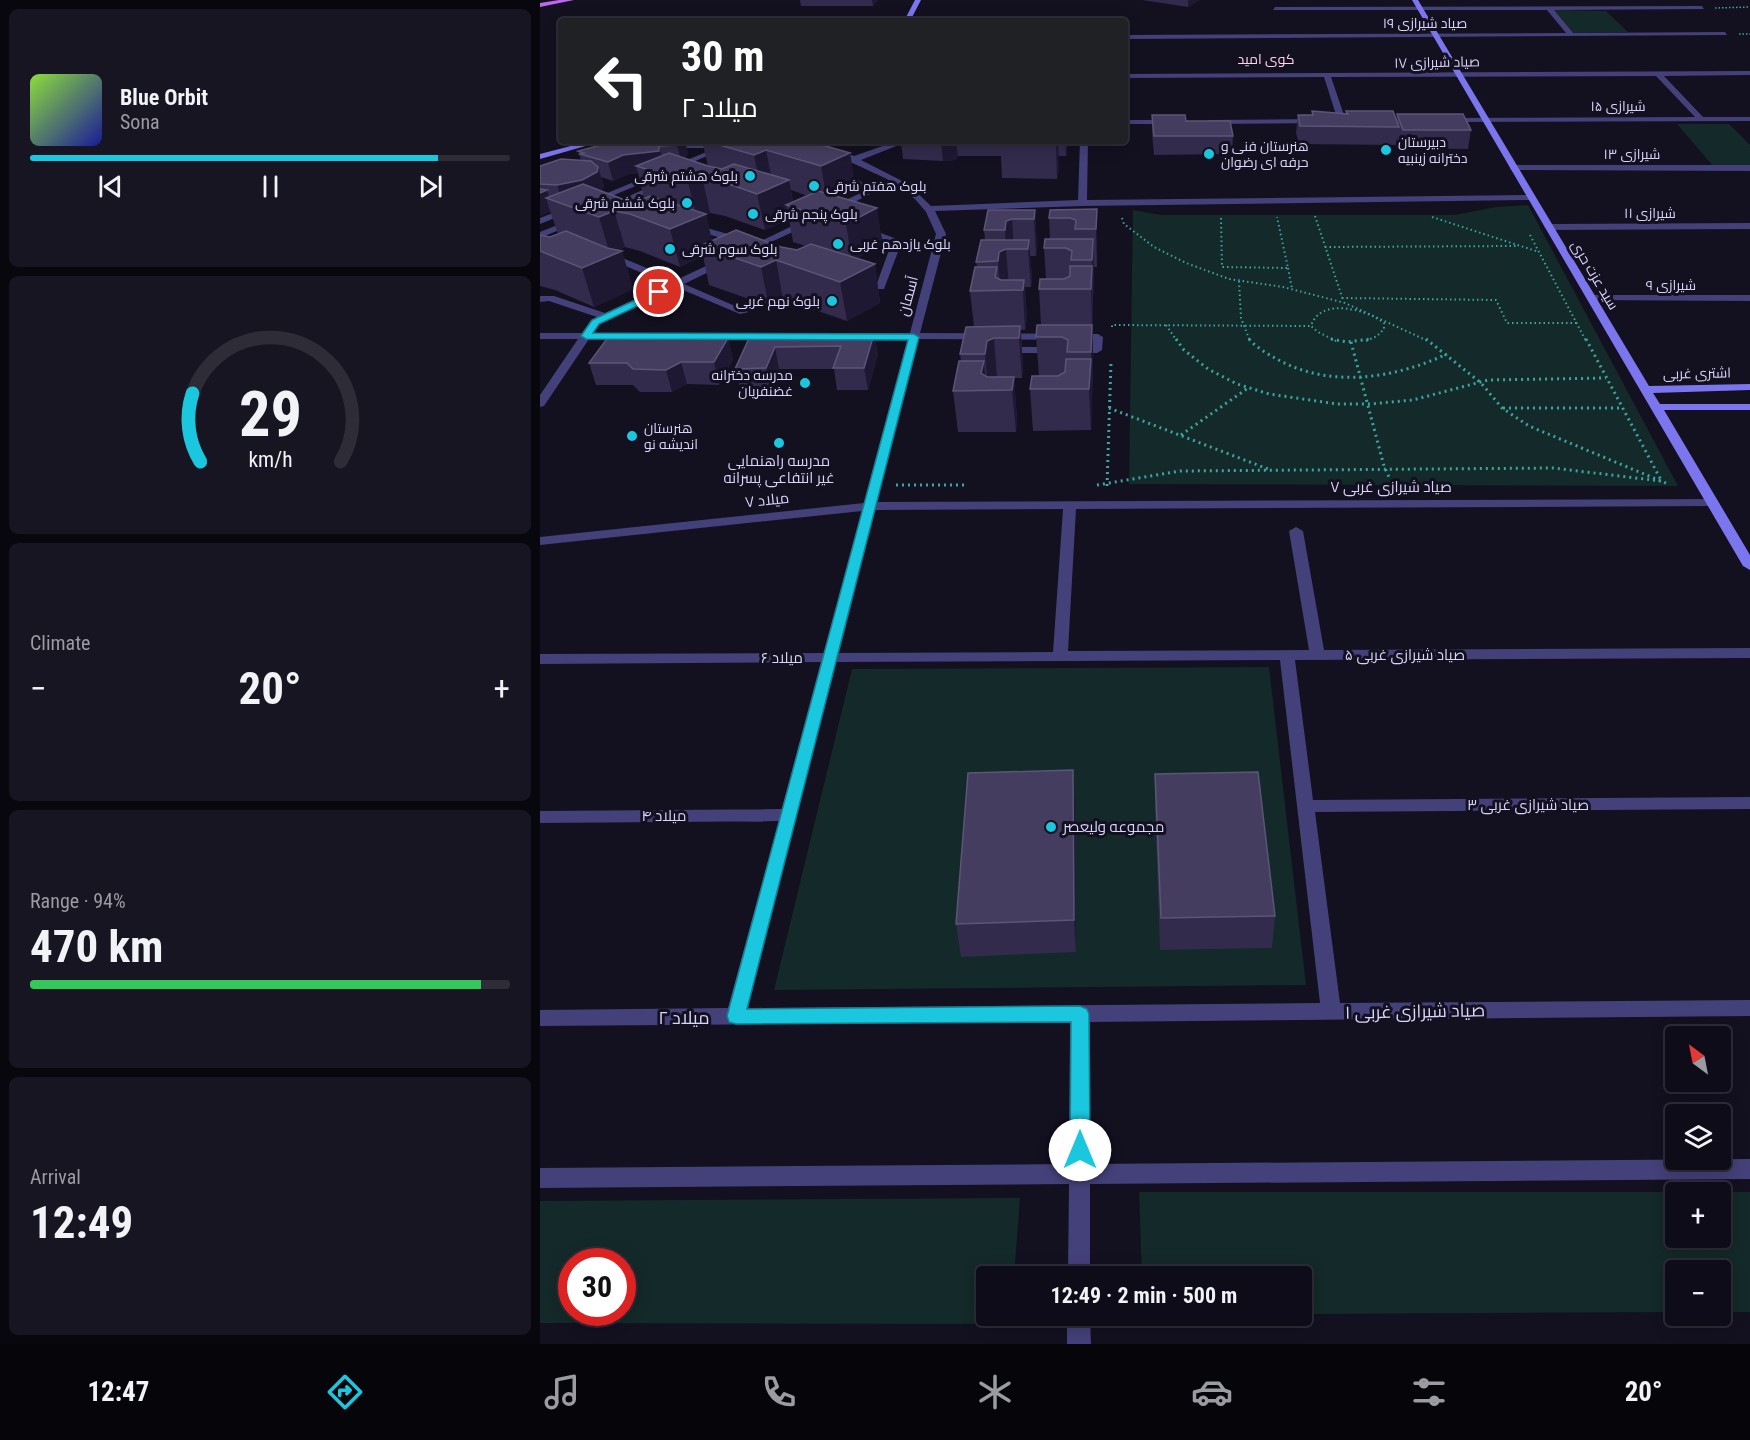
<!DOCTYPE html>
<html lang="en">
<head>
<meta charset="utf-8">
<style>
  :root { --surface:#0e0c18; --page:#171521; --text:#f1f3f6; --muted:#9b9ba2; --line:#2e2c37; --accent:#1bc7df }
  body { margin:0; font-family:"Roboto Condensed",Cairo,sans-serif; background:var(--page); color:var(--text); height:100vh; display:flex; flex-direction:column; font-size:22px; white-space:nowrap }
  * { box-sizing:border-box; margin:0 }
  p { font-size:20px; color:var(--muted) }
  .icon { flex:none; width:33px; height:33px; fill:none; stroke:currentColor; stroke-width:2; stroke-linecap:round; stroke-linejoin:round }
  .map { position:relative; flex:1; overflow:hidden }
  .side { display:flex; flex-direction:column; gap:9px; padding:9px; background:#08070d; width:540px }
  .side>* { flex:none }
  .top-card { position:absolute; left:18px; top:18px; width:570px; height:126px; border-radius:6px; box-shadow:0 3px 15px #0003,0 0 0 2px var(--line); background:#202124; color:#fff; overflow:hidden }
  .needle { width:39px; rotate:328deg }
  .buttons { position:absolute; left:1125px; top:1026px; display:grid; gap:12px }
  .buttons a { display:grid; place-items:center; width:66px; height:66px; border-radius:6px; background:var(--surface); box-shadow:0 3px 15px #0003,0 0 0 2px var(--line); font-size:30px }
  .speed { position:absolute; left:18px; top:1248px; display:flex; gap:12px; font-size:30px; font-weight:700; text-align:center }
  .speed>* { display:grid; place-content:center; width:78px; height:78px; border-radius:50%; background:var(--surface); box-shadow:0 3px 15px #0003,0 0 0 2px var(--line); line-height:1 }
  .speed .limit { border:9px solid #d22; background:#fff; color:#111 }
  .pin { position:absolute; display:grid; place-items:center; width:51px; height:51px; color:#fff; margin:-26px; border:3px solid #fff; border-radius:50%; box-shadow:0 2px 6px #0007 }
  .me { position:absolute; width:66px; margin:-33px; rotate:0deg; stroke-linejoin:round; filter:drop-shadow(0 0 4px #0008) }
  .turn { display:flex; align-items:center; gap:21px; height:126px; padding:0 24px; font-size:27px }
  .turn .icon { width:78px; height:78px; stroke-width:2.5 }
  .turn b { display:block; font-size:42px; line-height:51px }
  .big { font-size:45px; font-weight:700; line-height:1.1 }
  .side .widget { flex:1; display:flex; flex-direction:column; justify-content:center; gap:9px; min-width:0; padding:0 21px; border-radius:9px; background:var(--page) }
  .side .dial { align-items:center; gap:0 }
  .dial svg { height:156px; overflow:visible; fill:none; stroke:var(--line); stroke-width:7; stroke-linecap:round; text-anchor:middle }
  .dial text { fill:var(--text); stroke:none }
  .song { display:flex; align-items:center; gap:18px }
  .cover { width:72px; height:72px; border-radius:9px; background:linear-gradient(135deg,hsl(90 70% 55%),hsl(240 70% 35%)) }
  .played { height:6px; border-radius:3px; background:linear-gradient(90deg,var(--accent) 85%,var(--line) 85%) }
  .keys { display:flex; justify-content:space-around; direction:ltr }
  .heat { display:flex; justify-content:space-between; align-items:center; font-size:33px; direction:ltr }
  .charge { height:9px; border-radius:4px; background:linear-gradient(90deg,#34c759 94%,var(--line) 0) }
  .trip { position:absolute; left:436px; top:1266px; width:336px; height:60px; border-radius:6px; background:var(--surface); box-shadow:0 3px 15px #0003,0 0 0 2px var(--line); font-weight:700; line-height:60px; text-align:center }
  .tab-bar { display:flex; height:96px; justify-content:space-around; align-items:center; background:#06050a; color:var(--muted) }
  .tab-bar .icon { width:42px; height:42px }
  .tab-bar .current { color:var(--accent) }
  .tab-bar b { font-size:27px; color:var(--text) }
  main { display:flex; flex:1; min-height:0 }
  .map>svg:first-child { display:block }
  .green { fill:#142929; fill-rule:evenodd }
  .lines { fill:none; stroke-linecap:round; stroke-linejoin:round }
  .path-far2 { stroke:#3da5a1; stroke-width:1.5; stroke-dasharray:1.5 2; stroke-linecap:butt }
  .path-far1 { stroke:#3da5a1; stroke-width:2; stroke-dasharray:1.5 3; stroke-linecap:butt }
  .path { stroke:#3da5a1; stroke-width:3; stroke-dasharray:2 4; stroke-linecap:butt }
  .street { fill:#444079; fill-rule:evenodd }
  .secondary { fill:#7c76ee; fill-rule:evenodd }
  .primary { fill:#be68ed; fill-rule:evenodd }
  .wall { fill:#322b4c; fill-rule:evenodd }
  .shaded-wall { fill:#1e1833 }
  .building { fill:#443d5f; stroke:#5b5577; stroke-width:1.5 }
  .route { fill:#1bc7df; stroke:#128191; stroke-width:1.5 }
  .poi-dot { fill:#1bc7df; stroke:#131020; stroke-width:2 }
  .labels { text-anchor:middle; dominant-baseline:central; stroke-width:6; stroke-linejoin:round; paint-order:stroke }
  .far-street-label { font-size:14px; fill:#d9d4fa; stroke:#131020 }
  .far-neighbourhood-label { font-size:14px; fill:#fad6ec; stroke:#131020 }
  .far-poi-label { font-size:14px; fill:#d9d4fa; stroke:#131020; text-anchor:start }
  .street-label { font-size:15px; fill:#d9d4fa; stroke:#131020 }
  .poi-label { font-size:15px; fill:#d9d4fa; stroke:#131020 }
  .near-street-label { font-size:18px; fill:#d9d4fa; stroke:#131020 }
</style>
</head>
<body>
<main>
<section class="side">
<div class="widget">
<div class="song"><i class="cover"></i><div><b>Blue Orbit</b><p>Sona</p></div></div>
<div class="played"></div>
<div class="keys"><svg class="icon" aria-label="previous" viewBox="0 0 24 24"><path d="M18 5L8 12l10 7zM5 5v14"/></svg><svg class="icon" aria-label="pause" viewBox="0 0 24 24"><path d="M8 5v14M16 5v14"/></svg><svg class="icon" aria-label="next" viewBox="0 0 24 24"><path d="M6 5l10 7-10 7zM19 5v14"/></svg></div>
</div>
<div class="widget dial"><svg viewBox="0 0 100 80">
<path d="M14 69A42 42 0 1 1 86 69"/>
<path d="M14 69A42 42 0 0 1 10 34" stroke="#1bc7df"/>
<text x="50" y="56" font-size="32" font-weight="700">29</text>
<text x="50" y="72" font-size="11">km/h</text>
</svg></div>
<div class="widget"><p>Climate</p>
<div class="heat"><a>−</a><b class="big">20°</b><a>+</a></div>
</div>
<div class="widget"><p>Range · 94%</p><b class="big">470 km</b><div class="charge"></div></div>
<div class="widget"><p>Arrival</p><b class="big">12:49</b></div>
</section>
<div class="map">
<svg width="1210" height="1344" viewBox="0 0 1210 1344">
  <rect width="100%" height="100%" fill="#131020"/>
  <path class="green" d="M1011,10L1066,11L1088,32L1030,33Z
    M1137,124H1189L1210,145V165L1173,166Z
    M988,205L1138,486L589,484L593,210L621,215H915L956,207Z
    M729,667L766,985L234,990L312,669Z
    M599,1192H1210V1312H1181L1180,1270H1136L1135,1312L762,1314V1276H602ZM1136,1192H1180V1238H1136Z
    M480,1198L474,1276H447V1316H472L471,1324L0,1323V1201ZM32,1262H82V1312H32Z"/>
  <g class="lines">
    <path class="path-far2" d="M1175,8L1210,7
      M1199,34H1210"/>
    <path class="path-far1" d="M775,216L803,300
      M892,217L999,252
      M582,218L584,224L614,247L646,263L689,279L743,287L805,303L888,341
      M681,218L682,267L748,268L737,217
      M990,235L1046,341
      M785,247L976,246
      M748,268L752,289
      M699,281L701,318L710,341
      M802,298L956,300L967,323H1037
      M626,325L637,341
      M572,327V325L771,326
      M796,341L778,332L771,326C780,297 826,309 844,323V329L837,336L826,341"/>
    <path class="path" d="M636,339L644,350L668,369L697,384L729,394L797,404H830L873,400L948,380L1066,378
      M709,339C716,347 726,353 735,358C789,389 853,379 907,354
      M791,339L807,342L831,339
      M886,339L941,383L962,408L989,426L1128,484
      M1046,339L1121,480
      M811,342L844,466L854,488
      M569,408L728,469
      M963,408H1082
      M641,435L708,388
      M356,485H426
      M557,485L640,471L1013,468L1121,481
      M567,486L571,362"/>
    <path class="street" d="M1162,6L1164,9L1014,10L1033,33L1185,32L1187,35L585,39V35L1026,33L1007,10H733L735,7Z
      M1210,71V75L1124,76L1163,117H1210V121L906,122L902,120L906,118L1155,117L1116,76L791,77L806,121L802,123L798,121L784,77L585,78V74Z
      M777,119L781,121L780,123L669,124L665,122L669,120Z
      M585,120H630L634,122L630,124H585Z
      M192,141H203L55,203L48,201L176,148H126L122,146L123,144L179,143L183,145Z
      M265,141H276L314,156L357,141H369L321,160L368,184L391,206L538,200L540,141H548L547,200L995,195V199L992,200L542,206L395,211L406,234L380,333L558,334L563,337L562,350L557,353H464L459,350L464,347H552V340L379,339L337,502L1177,499L1178,502L1172,506L536,509L528,651L769,650L749,531L756,527L763,531L784,650L1210,648V658L755,660L773,800L1210,797V809L775,812L800,1003L1210,1000V1016L550,1022V1164L1210,1159V1179L550,1184V1276H528L529,1184L0,1188V1168L529,1164L530,1022L0,1026V1010L188,1008L239,821L0,823V811L242,809L281,662L0,664V654L284,653L322,511L0,545V537L324,503L368,339H315L310,336L315,333H370L396,234L386,212L375,199L347,179ZM523,509L513,652L299,653L335,510ZM740,660L780,1003L208,1008L296,662Z
      M974,165H1210V171L971,170L970,168Z
      M293,171H299L338,190L297,211H291V207L327,190L293,175Z
      M118,183L125,185L72,209L65,207Z
      M26,208L34,210L0,224V218Z
      M269,218L272,219V223L212,251L204,249Z
      M30,220L38,222L0,238V232Z
      M150,223L205,239L207,241L202,244L147,228L145,226Z
      M1210,223V229L1009,230L1004,227L1009,224Z
      M319,227H325L362,241L344,289H336L314,280L319,277L337,283L352,242L319,231Z
      M65,257H80L136,280L179,260H185V264L144,284L209,312L200,314L136,287L59,324L53,333H231L236,336L231,339H49L4,406L0,407V395L38,339H0V333H42L51,320L57,317L9,301L0,302V296H14L65,313L128,284L76,262L65,261Z
      M1051,295H1210V301L1047,300V296Z
      M527,1316H550L551,1344H527Z"/>
    <path class="secondary" d="M375,0H381L370,21H364Z
      M872,0H878L1109,386L1210,384V390L1113,393L1120,404H1210V410H1124L1210,555V570L1203,566Z
      M50,141H63L0,159V154Z"/>
    <path class="primary" d="M19,0H34L0,7V3Z"/>
  </g>
  <path class="wall" d="M260,0H338L333,6H261Z
    M602,0H660L648,7Z
    M772,111L806,114V111L856,120L857,114L931,130L928,149L861,148L857,139L856,145L759,144L756,133L758,115H772Z
    M612,115L646,121L693,136L692,154L614,155L612,133Z
    M76,141H145L148,154L145,158L168,166L162,141H237L244,142L316,188L296,196L343,245L317,258L335,264L340,303L307,321L243,299L229,306L169,285L163,256L140,267L100,251L85,247L79,250L82,251L93,289L54,307L15,290L0,286V235L10,237L18,234L10,211L0,216V166L41,160L38,151ZM98,173L104,198L96,202L82,199L62,191L64,186L61,177L73,181L89,174ZM251,190L265,195H268L253,202ZM170,213L185,216L225,230L249,219L253,242L266,246L257,250L241,247L172,241L166,214Z
    M361,141H527V147L526,156H518L519,169L517,179L462,178L461,156H418L416,160L403,161L363,159Z
    M557,209V267H554L552,328L553,365L551,430L493,431L490,389L499,376L496,337L501,325L499,289L506,279L504,248L510,239L509,218Z
    M448,210H495L497,247L496,256H490L492,278L491,287H485L487,319L485,330H481L483,367L482,378H474L477,419L476,432H418L413,391L421,361L420,354L434,327L430,291L437,267L436,262L445,240L444,230Z
    M211,334H334L338,355L328,390H297L294,369H239L231,391H201L195,369Z
    M188,338L193,360L179,385L147,384L132,392H100L93,385H56L49,363Z
    M533,770L535,802L536,952L421,957L416,924Z
    M615,774L735,916L732,948L620,950L615,807Z"/>
  <path class="shaded-wall" d="M332,0H338L333,6Z
    M648,0H660L648,7Z
    M140,141H145L148,154L142,164L137,145Z
    M401,141H416L418,156L416,160L403,161Z
    M516,141H518L519,169L517,179Z
    M525,141H527L526,156Z
    M119,146L124,165L96,166L98,173L89,174L73,181L68,162L83,155Z
    M226,150L233,185L221,190L214,155Z
    M310,153L316,188L287,201L281,166Z
    M58,167L64,186L62,191L47,200L23,204L17,185Z
    M162,177L170,213L166,214L174,251L160,246L163,256L140,267L130,229L157,218L148,182Z
    M249,180L254,208L246,205L249,219L225,230L217,194Z
    M7,190L10,200L6,198L10,211L0,216V193Z
    M337,208L343,245L312,261L306,224Z
    M557,209V267L556,229Z
    M495,210L497,247L496,256L494,219Z
    M74,211L85,247L70,254L59,217Z
    M472,219L474,249H466L465,230L466,221Z
    M553,239L554,277L553,299L552,260Z
    M489,240L492,278L491,287L488,249Z
    M466,249L469,287L460,290L458,261L459,252Z
    M82,251L93,289L54,307L42,268Z
    M236,260L243,299L229,306L221,267Z
    M335,264L340,303L307,321L300,282Z
    M552,266L553,365L552,393L551,352L552,325L551,289Z
    M484,280L487,319L485,330L483,290Z
    M480,326L483,367L482,378L479,338Z
    M334,334L338,355L328,390L324,368Z
    M188,338L193,360L179,385L174,362Z
    M454,338L457,378L448,390L445,354L447,341Z
    M235,347L239,369L231,391L226,368Z
    M551,359L552,400L551,430L549,389Z
    M444,361L446,390L441,373Z
    M141,362L147,384L132,392L126,370Z
    M474,377L477,419L476,432L472,390Z
    M533,770L535,802L536,952L534,920Z"/>
  <path class="building" d="M772,111L808,114L806,111H853L859,127L760,126L758,115H773Z
    M857,114H923L931,130H863Z
    M612,115H645L646,121H690L693,136H614Z
    M76,141H140L137,145L119,146V151L83,155L68,162L40,154L44,153L38,151Z
    M166,141H237L244,142L248,141H268L310,153L281,166L226,150L214,155Z
    M461,141H516V144H460Z
    M129,153L168,166L182,169L194,164L249,180L217,194L177,180L162,177L148,182L96,166Z
    M21,159L51,161L58,167L57,172L42,180L17,185L0,184V166Z
    M43,184L82,199L96,202L110,196L166,214L130,229L90,214L74,211L59,217L6,198Z
    M0,189L7,190L0,193Z
    M278,191L337,208L306,224L246,205Z
    M557,209L556,229H535L536,220L530,218H509L510,210Z
    M448,210H495L494,219H472L466,221L465,230H444Z
    M196,230L241,247L257,250L271,244L335,264L300,282L236,260L221,267L160,246Z
    M26,231L67,248L82,251L42,268L0,251V235L10,237Z
    M505,239H553L552,260H531L532,251L526,248H504Z
    M441,240H489L488,249H466L459,252L458,261L436,262Z
    M530,266H552L551,289H499L500,279H524L530,276Z
    M435,267H457L455,277L461,280H484L483,290L430,291Z
    M497,325H552L551,352H527L528,340L522,337H496Z
    M480,326L479,338H454L447,341L445,354H420L426,327Z
    M211,334H334L324,368H293L301,346L235,347L226,368L195,369Z
    M69,336L188,338L174,362H141L126,370L93,369L87,363H49Z
    M526,359H551L549,389H490L492,376H518L525,372Z
    M419,361H444L441,373L447,377H474L472,390L413,391Z
    M533,770L534,920L416,924L428,773Z
    M718,772L735,916L621,918L615,774Z"/>
  <path class="route" d="M119,289L123,290V294L59,324L53,333L374,334L379,337L207,1009L540,1006L547,1009L549,1014L550,1150L547,1157L540,1160L533,1157L530,1150L531,1022L196,1024L189,1022L187,1016L368,340L46,339L41,336L52,320Z"/>
  <g class="poi-dot">
    <circle cx="846" cy="150" r="6"/>
    <circle cx="669" cy="154" r="6"/>
    <circle cx="210" cy="176" r="6"/>
    <circle cx="274" cy="186" r="6"/>
    <circle cx="147" cy="203" r="6"/>
    <circle cx="213" cy="214" r="6"/>
    <circle cx="298" cy="244" r="6"/>
    <circle cx="130" cy="249" r="6"/>
    <circle cx="292" cy="301" r="6"/>
    <circle cx="265" cy="383" r="6"/>
    <circle cx="92" cy="436" r="6"/>
    <circle cx="239" cy="443" r="6"/>
    <circle cx="511" cy="827" r="6"/>
  </g>
  <g class="labels">
    <g class="far-street-label">
      <text x="885" y="23">صیاد شیرازی ۱۹</text>
      <text transform="translate(897 62) rotate(-1)">صیاد شیرازی ۱۷</text>
      <text x="1078" y="106">شیرازی ۱۵</text>
      <text x="1092" y="154">شیرازی ۱۳</text>
      <text x="1110" y="213">شیرازی ۱۱</text>
      <text transform="translate(1055 275) rotate(59)">سید عزت حری</text>
      <text x="1131" y="285">شیرازی ۹</text>
      <text transform="translate(1157 373) rotate(-1)">اشتری غربی</text>
    </g>
    <g class="far-neighbourhood-label">
      <text x="726" y="59">کوی امید</text>
    </g>
    <g class="far-poi-label">
      <text x="858" y="142">دبیرستان<tspan x="858" dy="16">دخترانه زینبیه</tspan></text>
      <text x="681" y="146">هنرستان فنی و<tspan x="681" dy="16">حرفه ای رضوان</tspan></text>
      <text x="198" y="176" text-anchor="end">بلوک هشتم شرقی</text>
      <text x="286" y="186">بلوک هفتم شرقی</text>
      <text x="135" y="203" text-anchor="end">بلوک ششم شرقی</text>
      <text x="225" y="214">بلوک پنجم شرقی</text>
      <text x="310" y="244">بلوک یازدهم غربی</text>
      <text x="142" y="249">بلوک سوم شرقی</text>
      <text x="280" y="301" text-anchor="end">بلوک نهم غربی</text>
      <text x="253" y="375" text-anchor="end">مدرسه دخترانه<tspan x="253" dy="16">غضنفریان</tspan></text>
      <text x="104" y="428">هنرستان<tspan x="104" dy="16">اندیشه نو</tspan></text>
    </g>
    <g class="street-label">
      <text transform="translate(368 296) rotate(-75)">آسمان</text>
      <text x="851" y="487">صیاد شیرازی غربی ۷</text>
      <text transform="translate(227 500) rotate(-6)">میلاد ۷</text>
      <text x="865" y="655">صیاد شیرازی غربی ۵</text>
      <text x="242" y="658">میلاد ۶</text>
      <text x="988" y="805">صیاد شیرازی غربی ۳</text>
      <text x="124" y="816">میلاد ۴</text>
    </g>
    <g class="poi-label">
      <text x="239" y="461">مدرسه راهنمایی<tspan x="239" dy="17">غیر انتفاعی پسرانه</tspan></text>
      <text x="523" y="827" text-anchor="start">مجموعه ولیعصر</text>
    </g>
    <g class="near-street-label">
      <text transform="translate(875 1011) rotate(-1)">صیاد شیرازی غربی ۱</text>
      <text x="144" y="1017">میلاد ۲</text>
    </g>
  </g>
</svg>
<div class="buttons">
<a><svg class="needle" viewBox="-14 -14 28 28"><path d="M0-13l5 13h-10z" fill="#e53935"/><path d="M0 13l5-13h-10z" fill="#9b9ba2"/></svg></a>
<a><svg class="icon" aria-label="layers" viewBox="0 0 24 24"><path d="M12 4l9 5-9 5-9-5zM3 14l9 5 9-5"/></svg></a>
<a>+</a>
<a>−</a>
</div>
<div class="speed"><div class="limit">30</div></div>
<div class="pin" style="left:119px;top:292px;background:#d93025"><svg class="icon" aria-label="arrive" viewBox="0 0 24 24"><path d="M6 21V4h12l-3 4 3 4H6"/></svg></div>
<svg class="me" style="left:540px;top:1150px" viewBox="-20 -20 40 40"><circle r="19" fill="#fff"/><path d="M0-13L10 11 0 6-10 11z" fill="#1bc7df"/></svg>
<div class="trip">12:49 · 2 min · 500 m</div>
<div class="top-card">
<div class="turn"><svg class="icon" aria-label="left" viewBox="0 0 24 24"><path d="M17 20v-9H6M10 6l-5 5 5 5"/></svg><div><b>30 m</b>میلاد ۲</div></div>
</div>
</div>
</main>
<nav class="tab-bar">
<b>12:47</b>
<svg class="icon current" aria-label="directions" viewBox="0 0 24 24"><path d="M12 3l9 9-9 9-9-9zM9 14v-3h6M13 9l2 2-2 2"/></svg>
<svg class="icon" aria-label="music" viewBox="0 0 24 24"><path d="M9 18V5l10-2v13"/><circle cx="6" cy="18" r="3"/><circle cx="16" cy="16" r="3"/></svg>
<svg class="icon" aria-label="phone" viewBox="0 0 24 24"><path d="M5 4h4l2 5-3 2q2 4 5 5l2-3 5 2v4C11 20 4 13 5 4z"/></svg>
<svg class="icon" aria-label="climate" viewBox="0 0 24 24"><path d="M12 3v18M4 7l16 10M4 17L20 7"/></svg>
<svg class="icon" aria-label="car" viewBox="0 0 24 24"><path d="M5 17H2v-5l4-1 3-4h7l3 4 3 1v5h-3M9 17h6M6 11h13"/><circle cx="7" cy="17" r="2"/><circle cx="17" cy="17" r="2"/></svg>
<svg class="icon" aria-label="filters" viewBox="0 0 24 24"><path d="M4 7h16M4 17h16"/><circle cx="9" cy="7" r="2"/><circle cx="15" cy="17" r="2"/></svg>
<b>20°</b>
</nav>
</body>
</html>
